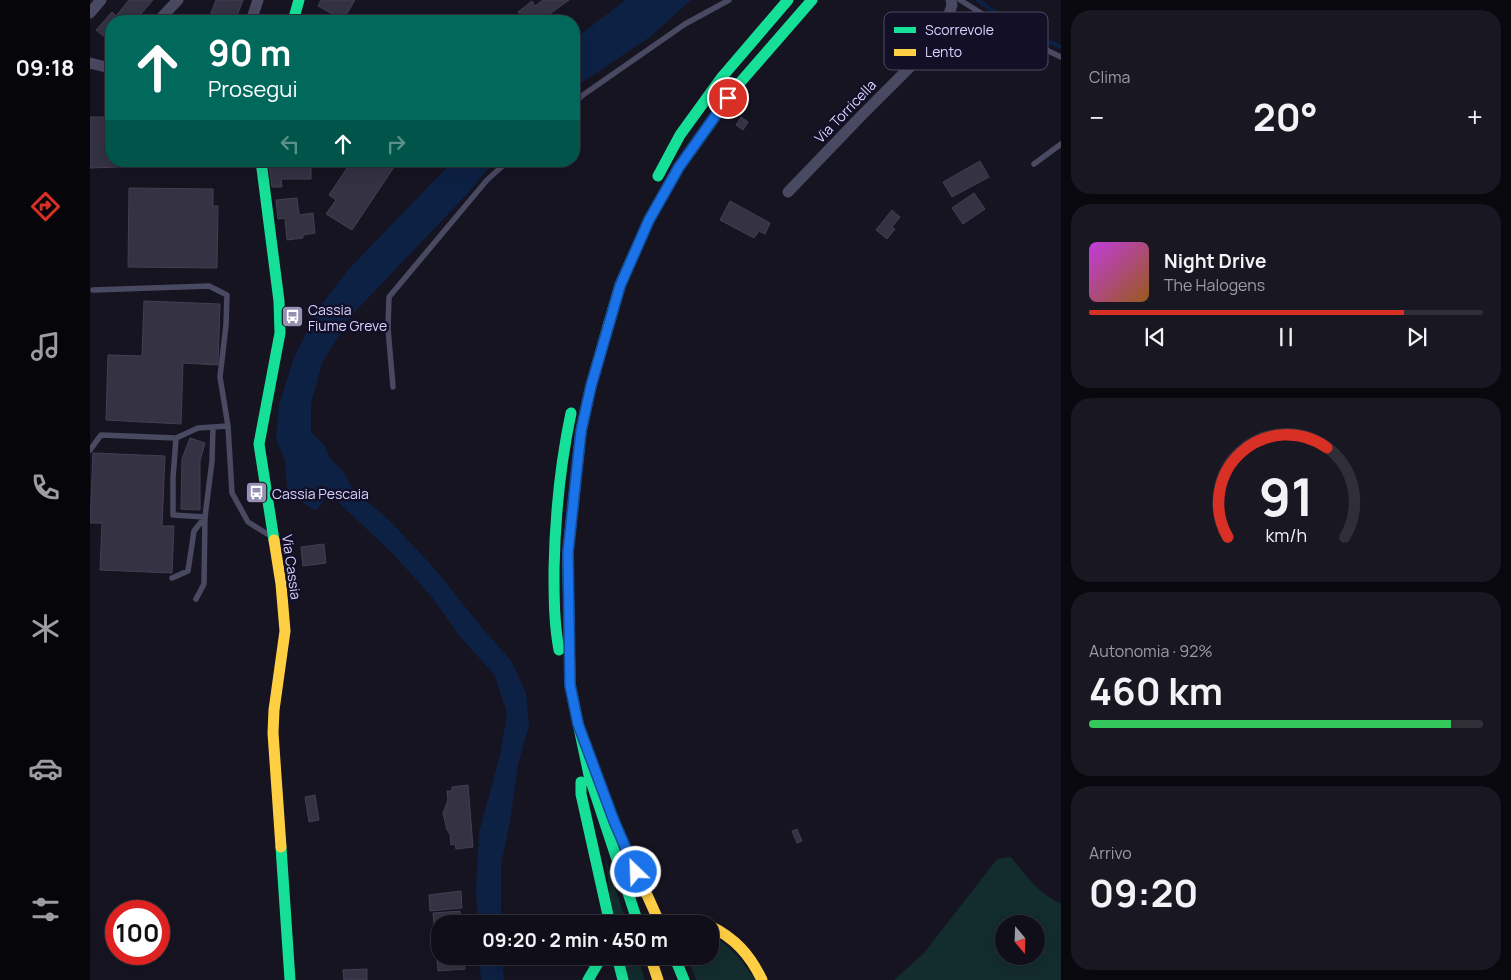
<!DOCTYPE html>
<html lang="it">
<head>
<meta charset="utf-8">
<style>
  :root { --surface:#100f19; --page:#191822; --text:#f1f3f6; --muted:#9c9ca2; --line:#302f38; --accent:#d93025 }
  body { margin:0; font-family:Manrope,sans-serif; background:var(--page); color:var(--text); height:100vh; display:flex; flex-direction:column; font-size:19px; white-space:nowrap }
  * { box-sizing:border-box; margin:0 }
  p { font-size:16px; color:var(--muted) }
  .icon { flex:none; width:28px; height:28px; fill:none; stroke:currentColor; stroke-width:2; stroke-linecap:round; stroke-linejoin:round }
  .map { position:relative; flex:1; overflow:hidden }
  .details { display:flex; flex-direction:column; gap:10px; padding:10px; background:#09080e; width:450px }
  .details>* { flex:none }
  .banner { position:absolute; left:15px; top:15px; width:475px; height:152px; border-radius:20px; box-shadow:0 5px 20px #0002,0 0 0 1px var(--line); background:#00695c; color:#fff; overflow:hidden }
  .needle { width:32px; rotate:161deg }
  .controls { position:absolute; left:905px; top:915px; display:grid; gap:10px }
  .controls a { display:grid; place-items:center; width:50px; height:50px; border-radius:50%; background:var(--surface); box-shadow:0 5px 20px #0002,0 0 0 1px var(--line); font-size:25px }
  .speed { position:absolute; left:15px; top:900px; display:flex; gap:10px; font-size:25px; font-weight:700; text-align:center }
  .speed>* { display:grid; place-content:center; width:65px; height:65px; border-radius:50%; background:var(--surface); box-shadow:0 5px 20px #0002,0 0 0 1px var(--line); line-height:1 }
  .speed .limit { border:8px solid #d22; background:#fff; color:#111 }
  .pin { position:absolute; display:grid; place-items:center; width:42px; height:42px; color:#fff; margin:-21px; border:2px solid #fff; border-radius:50%; box-shadow:0 1px 5px #0007 }
  .me { position:absolute; width:55px; margin:-28px; rotate:336deg; stroke-linejoin:round; filter:drop-shadow(0 0 4px #0008) }
  .turn { display:flex; align-items:center; gap:18px; height:105px; padding:0 20px; font-size:22px }
  .turn .icon { width:65px; height:65px; stroke-width:2.5 }
  .turn b { display:block; font-size:35px; line-height:42px }
  .lanes { display:flex; align-items:center; height:48px; padding:0 20px; background:#0003; justify-content:center; gap:25px; direction:ltr }
  .lanes .off { opacity:.35 }
  .big { font-size:38px; font-weight:700; line-height:1.1 }
  .details .card { flex:1; display:flex; flex-direction:column; justify-content:center; gap:8px; min-width:0; padding:0 18px; border-radius:20px; background:var(--page) }
  .details .dial { align-items:center; gap:0 }
  .dial svg { height:130px; overflow:visible; fill:none; stroke:var(--line); stroke-width:7; stroke-linecap:round; text-anchor:middle }
  .dial text { fill:var(--text); stroke:none }
  .song { display:flex; align-items:center; gap:15px }
  .cover { width:60px; height:60px; border-radius:8px; background:linear-gradient(135deg,hsl(290 70% 55%),hsl(30 70% 35%)) }
  .played { height:5px; border-radius:2px; background:linear-gradient(90deg,var(--accent) 80%,var(--line) 80%) }
  .keys { display:flex; justify-content:space-around; direction:ltr }
  .heat { display:flex; justify-content:space-between; align-items:center; font-size:28px; direction:ltr }
  .charge { height:8px; border-radius:4px; background:linear-gradient(90deg,#34c759 92%,var(--line) 0) }
  .trip { position:absolute; left:341px; top:915px; width:288px; height:50px; border-radius:20px; background:var(--surface); box-shadow:0 5px 20px #0002,0 0 0 1px var(--line); font-weight:700; line-height:50px; text-align:center }
  main { display:flex; flex:1; min-height:0 }
  .tab-bar { display:flex; flex-direction:column; width:90px; justify-content:space-around; align-items:center; background:#06060a; color:var(--muted) }
  .tab-bar .icon { width:35px; height:35px }
  .tab-bar .active { color:var(--accent) }
  .tab-bar b { font-size:22px; color:var(--text) }
  .map>svg:first-child { display:block }
  .green { fill:#132c2d; fill-rule:evenodd }
  .water { fill:#0d2144 }
  .lines { fill:none; stroke-linecap:round; stroke-linejoin:round }
  .stream { stroke:#0d2144; stroke-width:4 }
  .building { fill:#343243; stroke:#433f54 }
  .lane { stroke:#4a4962; stroke-width:5.5 }
  .street { stroke:#4a4962; stroke-width:11 }
  .fast { stroke:#16e098; stroke-width:11 }
  .slow { stroke:#ffcf43; stroke-width:11 }
  .route-casing { stroke:#114b97; stroke-width:12 }
  .route { stroke:#1a73e8; stroke-width:9 }
  .labels { text-anchor:middle; dominant-baseline:central; stroke-width:5; stroke-linejoin:round; paint-order:stroke }
  .street-label { font-size:14px; fill:#d9d4ff; stroke:#130f26 }
  .poi-label { font-size:14px; fill:#d9d4ff; stroke:#130f26; text-anchor:start }
  .key { fill:#130f26; stroke:#4e4a67; stroke-width:1 }
  .key-label { font-size:14px; fill:#d9d4ff }
</style>
</head>
<body>
<main>
<nav class="tab-bar">
<b>09:18</b>
<svg class="icon active" aria-label="directions" viewBox="0 0 24 24"><path d="M12 3l9 9-9 9-9-9zM9 14v-3h6M13 9l2 2-2 2"/></svg>
<svg class="icon" aria-label="music" viewBox="0 0 24 24"><path d="M9 18V5l10-2v13"/><circle cx="6" cy="18" r="3"/><circle cx="16" cy="16" r="3"/></svg>
<svg class="icon" aria-label="phone" viewBox="0 0 24 24"><path d="M5 4h4l2 5-3 2q2 4 5 5l2-3 5 2v4C11 20 4 13 5 4z"/></svg>
<svg class="icon" aria-label="climate" viewBox="0 0 24 24"><path d="M12 3v18M4 7l16 10M4 17L20 7"/></svg>
<svg class="icon" aria-label="car" viewBox="0 0 24 24"><path d="M5 17H2v-5l4-1 3-4h7l3 4 3 1v5h-3M9 17h6M6 11h13"/><circle cx="7" cy="17" r="2"/><circle cx="17" cy="17" r="2"/></svg>
<svg class="icon" aria-label="filters" viewBox="0 0 24 24"><path d="M4 7h16M4 17h16"/><circle cx="9" cy="7" r="2"/><circle cx="15" cy="17" r="2"/></svg>
</nav>
<div class="map">
<svg width="971" height="980" viewBox="0 0 971 980">
  <rect width="100%" height="100%" fill="#161421"/>
  <path class="green" d="M515,857L537,924H524Z
    M921,857C936,876 949,894 971,904V980H804L834,953L907,859ZM914,924H946V956H914Z
    M620,936C642,944 652,962 666,980H606L597,956H620Z
    M532,956H547L555,980H538Z"/>
  <path class="water" d="M536,0H601L560,37L484,88V39Z
    M363,161H404L380,191L260,317L232,363L221,403V432L234,445L240,459L253,471L264,491L298,519L344,568L394,630L422,662L436,693L439,725L428,765L420,821L411,865V924H388L386,891L389,833L410,755L417,713L404,674L371,638L342,597L302,553L246,500L239,496L234,498L232,504L226,510L220,508L197,489L195,461L186,439L189,405L204,357L229,308L257,271Z
    M389,956H412L414,980H391Z"/>
  <g class="lines">
    <path class="stream" d="M888,0L923,26L971,47"/>
  </g>
  <path class="building" d="M39,0H63L45,21H21V42L6,30L22,12L26,16Z
    M126,0H153L145,21H118Z
    M231,0H265L253,20L228,6Z
    M453,0H479L450,21H434L428,12L442,1L445,6Z
    M0,117H21V161H86L87,165L0,168Z
    M651,117L658,122L653,130L646,125Z
    M178,161H221V179H191L192,187H182Z
    M253,161H296L304,167L262,230L236,214L246,200L239,195L259,165Z
    M890,161L899,177L862,197L853,182Z
    M39,188L123,189V206H128L127,268L38,267Z
    M884,193L895,209L873,224L862,208Z
    M207,198L209,215L223,213L225,233L213,235V238L197,240L195,218L188,219L186,200Z
    M640,201L680,223L675,234L669,231L664,238L630,220Z
    M802,210L810,217L802,227L805,229L797,239L786,230Z
    M54,301L130,304L128,365L93,363L91,424L16,420L18,355L52,356Z
    M100,438L115,443L110,461V510L91,509L92,459Z
    M3,453L75,456L72,526H84L82,573L10,570L12,523H0Z
    M234,544L236,563L213,566L211,547Z
    M378,785L383,847L366,849L365,844L361,845L360,834L357,830L353,813L358,800L357,791H362V787Z
    M225,795L229,820L219,822L215,797Z
    M707,829L712,841L707,843L702,831Z
    M371,891L372,908L340,911L339,895Z
    M370,911L371,924H350V956H374L375,969L348,971L343,913Z
    M277,969V980H254L253,970Z"/>
  <g class="lines">
    <path class="lane" d="M870,0L931,38L971,57
      M484,103L493,95L595,24L639,0
      M944,164L971,144
      M3,290L119,286L137,295L136,325L130,377L138,426
      M303,387L298,328L299,297L397,180L418,161
      M86,438L83,478V515L115,517L122,461L123,427
      M0,450L11,435L86,438L108,428L138,426L142,493L158,522L179,535
      M82,578L98,571L104,531L115,517
      M106,599L114,584L115,517"/>
    <path class="street" d="M0,13L11,0
      M68,21L88,0
      M161,21L168,0
      M0,63L16,67L21,65
      M698,192L773,114L828,59L856,23L862,5L861,0"/>
    <path class="fast" d="M203,21L209,0
      M171,161L189,301L190,333L169,444L184,540
      M568,176L590,135L632,77L698,0
      M519,323L530,285L559,220L589,167L647,86L722,0
      M478,567L480,685L499,775L547,920
      M469,650C464,623 464,597 464,570C465,517 470,465 481,413
      M491,782V794L520,924
      M191,847L200,980
      M571,924L591,922L614,924
      M527,956L533,980
      M584,956L594,980
      M498,980L512,956"/>
    <path class="slow" d="M184,540L191,584L195,631L184,710L183,733L191,847
      M478,567V552L491,431L501,386L519,323
      M536,848L566,915
      M620,926C645,938 660,955 672,980
      M560,956L568,980"/>
  </g>
  <g class="lines">
    <defs>
      <path id="route" d="M546,872L524,821L488,724L480,685L478,552L491,431L501,386L530,286L559,220L589,167L638,98"/>
    </defs>
    <use href="#route" class="route-casing"/>
    <use href="#route" class="route"/>
  </g>
  <defs>
    <symbol id="bus-square" viewBox="-11 -11 22 22"><rect x="-9" y="-9" width="18" height="18" rx="4" fill="#9591b1" stroke="#130f26"/><path d="M-5-6H5V4H4V6H2V4H-2V6H-4V4H-5ZM-3.5-4V0h7V-4ZM-3.5 1.2v1.5H-2V1.2ZM2 1.2v1.5H3.5V1.2Z" fill="#fff"/></symbol>
  </defs>
  <g fill-rule="evenodd">
    <use href="#bus-square" x="190" y="304" width="25" height="25"/>
    <use href="#bus-square" x="154" y="480" width="25" height="25"/>
  </g>
  <g class="labels">
    <g class="street-label">
      <text transform="translate(755 111) rotate(-46)">Via Torricella</text>
      <text transform="translate(202 567) rotate(82)">Via Cassia</text>
    </g>
    <g class="poi-label">
      <text x="218" y="309">Cassia<tspan x="218" dy="16">Fiume Greve</tspan></text>
      <text x="182" y="493">Cassia Pescaia</text>
    </g>
  </g>
  <rect x="794" y="12" width="164" height="58" rx="8" class="key"/>
  <rect x="804" y="27" width="22" height="6" fill="#16e098"/>
  <rect x="804" y="49" width="22" height="7" fill="#ffcf43"/>
  <g class="key-label">
    <text x="835" y="35">Scorrevole</text>
    <text x="835" y="57">Lento</text>
  </g>
</svg>
<div class="controls">
<a><svg class="needle" viewBox="-14 -14 28 28"><path d="M0-13l5 13h-10z" fill="#e53935"/><path d="M0 13l5-13h-10z" fill="#9c9ca2"/></svg></a>
</div>
<div class="speed"><div class="limit">100</div></div>
<div class="pin" style="left:638px;top:98px;background:#d93025"><svg class="icon" aria-label="arrive" viewBox="0 0 24 24"><path d="M6 21V4h12l-3 4 3 4H6"/></svg></div>
<svg class="me" style="left:546px;top:872px" viewBox="-20 -20 40 40"><circle r="17" fill="#1a73e8" stroke="#fff" stroke-width="3"/><path d="M0-11L8 9 0 5-8 9z" fill="#fff"/></svg>
<div class="trip">09:20 · 2 min · 450 m</div>
<div class="banner">
<div class="turn"><svg class="icon" aria-label="ahead" viewBox="0 0 24 24"><path d="M12 20V5M6 11l6-6 6 6"/></svg><div><b>90 m</b>Prosegui</div></div>
<div class="lanes"><svg class="icon off" aria-label="left" viewBox="0 0 24 24"><path d="M17 20v-9H6M10 6l-5 5 5 5"/></svg><svg class="icon" aria-label="ahead" viewBox="0 0 24 24"><path d="M12 20V5M6 11l6-6 6 6"/></svg><svg class="icon off" aria-label="right" viewBox="0 0 24 24"><path d="M7 20v-9h11M14 6l5 5-5 5"/></svg></div>
</div>
</div>
<section class="details">
<div class="card"><p>Clima</p>
<div class="heat"><a>−</a><b class="big">20°</b><a>+</a></div>
</div>
<div class="card">
<div class="song"><i class="cover"></i><div><b>Night Drive</b><p>The Halogens</p></div></div>
<div class="played"></div>
<div class="keys"><svg class="icon" aria-label="previous" viewBox="0 0 24 24"><path d="M18 5L8 12l10 7zM5 5v14"/></svg><svg class="icon" aria-label="pause" viewBox="0 0 24 24"><path d="M8 5v14M16 5v14"/></svg><svg class="icon" aria-label="next" viewBox="0 0 24 24"><path d="M6 5l10 7-10 7zM19 5v14"/></svg></div>
</div>
<div class="card dial"><svg viewBox="0 0 100 80">
<path d="M14 69A42 42 0 1 1 86 69"/>
<path d="M14 69A42 42 0 0 1 75 14" stroke="#d93025"/>
<text x="50" y="56" font-size="32" font-weight="700">91</text>
<text x="50" y="72" font-size="11">km/h</text>
</svg></div>
<div class="card"><p>Autonomia · 92%</p><b class="big">460 km</b><div class="charge"></div></div>
<div class="card"><p>Arrivo</p><b class="big">09:20</b></div>
</section>
</main>
</body>
</html>
